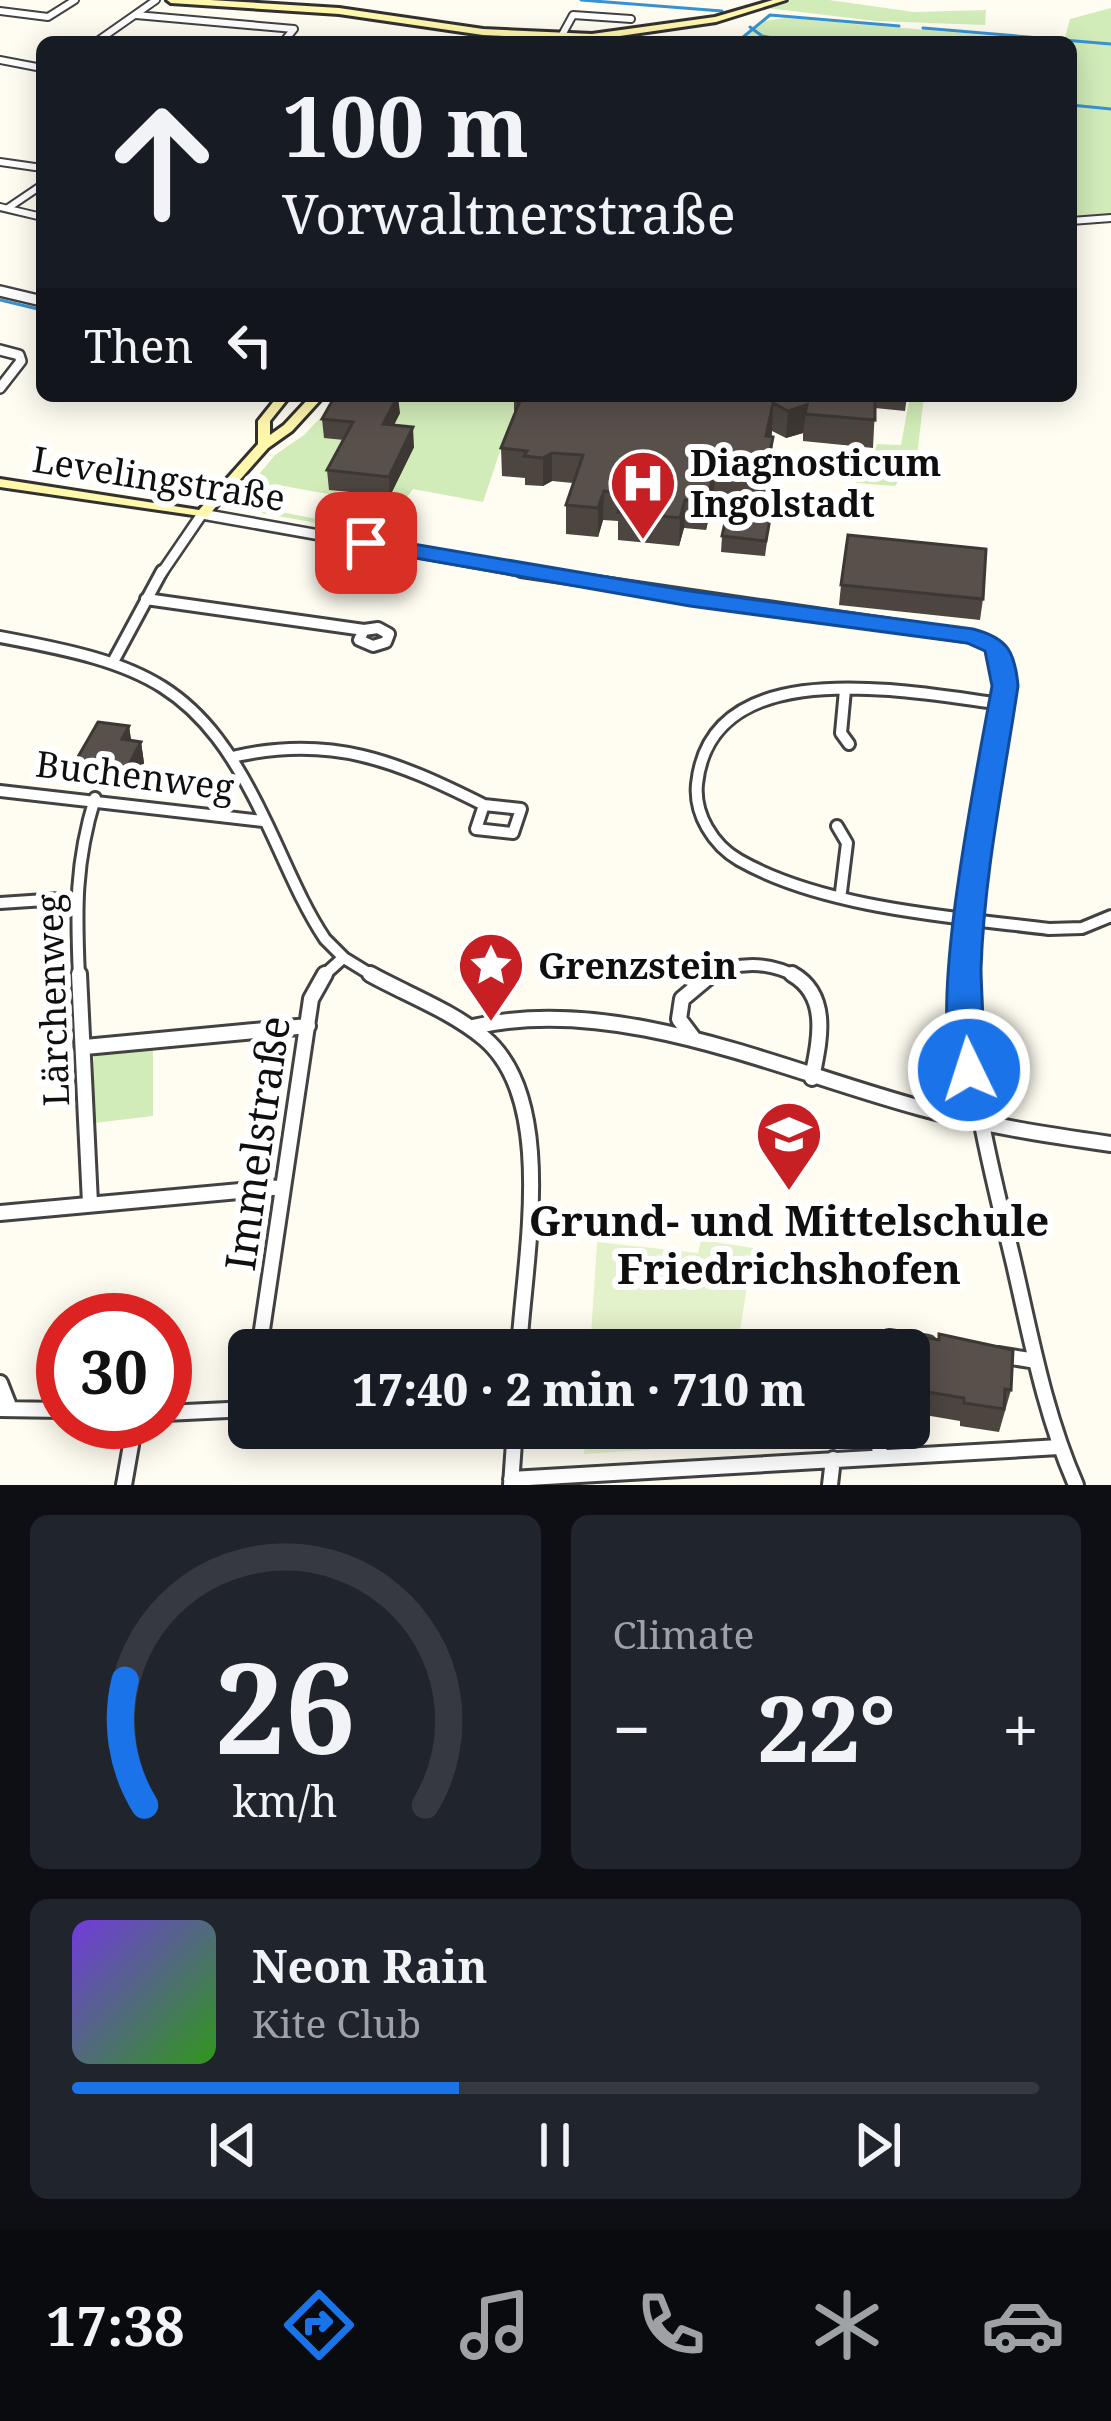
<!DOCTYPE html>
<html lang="en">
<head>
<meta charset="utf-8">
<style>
  :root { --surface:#171b24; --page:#20242c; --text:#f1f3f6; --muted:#9ea1a6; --line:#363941; --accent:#1a73e8 }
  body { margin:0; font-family:"Noto Serif",serif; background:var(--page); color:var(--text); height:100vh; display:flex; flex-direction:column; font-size:45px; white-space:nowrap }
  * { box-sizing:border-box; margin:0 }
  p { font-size:39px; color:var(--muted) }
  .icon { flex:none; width:66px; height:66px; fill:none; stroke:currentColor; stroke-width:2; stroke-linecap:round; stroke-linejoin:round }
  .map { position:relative; height:1485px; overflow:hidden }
  .details { display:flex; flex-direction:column; gap:30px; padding:30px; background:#0d0f14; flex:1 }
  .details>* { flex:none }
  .guide { position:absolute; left:36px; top:36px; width:1041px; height:366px; border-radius:18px; box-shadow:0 6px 30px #0003; background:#171b24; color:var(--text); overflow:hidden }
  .speed { position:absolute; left:36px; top:1293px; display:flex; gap:24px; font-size:60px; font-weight:700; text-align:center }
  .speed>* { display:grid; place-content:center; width:156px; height:156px; border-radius:50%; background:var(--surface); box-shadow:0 6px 30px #0003; line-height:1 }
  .speed .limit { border:18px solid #d22; background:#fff; color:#111 }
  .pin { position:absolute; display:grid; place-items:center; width:102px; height:102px; color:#fff; margin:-51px; border-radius:24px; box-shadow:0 6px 18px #0006 }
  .me { position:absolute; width:132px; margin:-66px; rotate:356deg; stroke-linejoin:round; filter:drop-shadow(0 0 9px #0008) }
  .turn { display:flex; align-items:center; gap:42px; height:252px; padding:0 48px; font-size:54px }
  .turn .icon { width:156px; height:156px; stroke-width:2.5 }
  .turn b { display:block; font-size:84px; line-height:102px }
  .then { display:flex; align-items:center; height:114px; padding:0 48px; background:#0003; gap:24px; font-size:45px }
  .big { font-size:90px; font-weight:800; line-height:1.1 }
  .details .tile { flex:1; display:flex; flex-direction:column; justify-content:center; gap:18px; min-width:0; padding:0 42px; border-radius:18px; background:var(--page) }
  .details .dial { align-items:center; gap:0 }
  .dial svg { height:312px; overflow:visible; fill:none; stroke:var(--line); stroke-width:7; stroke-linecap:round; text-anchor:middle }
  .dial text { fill:var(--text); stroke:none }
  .song { display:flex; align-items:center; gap:36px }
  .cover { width:144px; height:144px; border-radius:18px; background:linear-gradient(135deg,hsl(260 70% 55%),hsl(110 70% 35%)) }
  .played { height:12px; border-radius:6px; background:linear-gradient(90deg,var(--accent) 40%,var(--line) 40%) }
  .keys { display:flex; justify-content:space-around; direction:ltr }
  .heat { display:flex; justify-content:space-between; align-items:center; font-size:66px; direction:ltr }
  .details .tiles { flex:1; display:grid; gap:30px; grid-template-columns:1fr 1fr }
  .tile:last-child { grid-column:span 2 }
  .trip { position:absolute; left:228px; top:1329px; width:702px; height:120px; border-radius:18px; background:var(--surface); box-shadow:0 6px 30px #0003; font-weight:800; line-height:120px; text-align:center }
  .dock { display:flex; height:192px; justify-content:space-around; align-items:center; background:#090b0e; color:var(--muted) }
  .dock .icon { width:84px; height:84px }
  .dock .active { color:var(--accent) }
  .dock b { font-size:54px; color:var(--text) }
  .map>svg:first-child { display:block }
  .green { fill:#d2ecb9 }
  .pitch { fill:#e4f2cb }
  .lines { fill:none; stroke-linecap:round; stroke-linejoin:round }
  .stream { stroke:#3792d3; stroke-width:3 }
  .street-far3-casing { stroke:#424242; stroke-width:10 }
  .street-far2-casing { stroke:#424242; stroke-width:14 }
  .street-far1-casing { stroke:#424242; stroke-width:16 }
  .street-casing { stroke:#424242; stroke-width:20 }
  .secondary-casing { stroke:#313131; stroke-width:6 }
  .street-far3 { stroke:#fff; stroke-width:6 }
  .street-far2 { stroke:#fff; stroke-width:9 }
  .street-far1 { stroke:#fff; stroke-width:10 }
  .street { stroke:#fff; stroke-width:14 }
  .secondary { fill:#fff7ac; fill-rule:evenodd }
  .wall { fill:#4c4540 }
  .shaded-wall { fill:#3e3834 }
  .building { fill:#58504b; stroke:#3e3834; stroke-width:3 }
  .route { fill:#1a73e8; stroke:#114b97; stroke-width:3 }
  .labels { text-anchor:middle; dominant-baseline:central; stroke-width:12; stroke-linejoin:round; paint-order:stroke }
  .poi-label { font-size:36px; font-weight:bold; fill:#0f0f0f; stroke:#fff; text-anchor:start }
  .street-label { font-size:36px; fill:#0f0f0f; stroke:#fff }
  .near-street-label { font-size:42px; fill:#0f0f0f; stroke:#fff }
  .near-poi-label { font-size:42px; font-weight:bold; fill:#0f0f0f; stroke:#fff }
</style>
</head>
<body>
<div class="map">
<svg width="1111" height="1485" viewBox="0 0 1111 1485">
  <rect width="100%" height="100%" fill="#fffdf1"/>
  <path class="green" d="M791,0H829L914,12L986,10L985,25L876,21L766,8Z
    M1111,8V217L1071,219V42H739L763,21L785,18L1057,41L1065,38L1070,19Z
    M341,396H532L514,410L483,502L413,489L400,507L278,485L260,508L369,529L366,532L244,510L236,502L275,455L304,435Z
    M910,396H924L917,456L895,486L856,483L855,463L875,450L877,444L901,445Z
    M153,1046V1116L94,1123V1052Z"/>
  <path class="pitch" d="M701,1240L753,1248L737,1350H590L597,1242L698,1253Z
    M586,1428H724L722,1445L584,1454Z"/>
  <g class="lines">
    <path class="stream" d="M581,0L722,11
      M750,27L762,36L794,42
      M923,28L1111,44
      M737,42L770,15L899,26
      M1071,105L1111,109
      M0,300L42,310"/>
    <defs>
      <path id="street-far3" d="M0,11L48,17L75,0
        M136,15L294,29L283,42
        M562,35L573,15L631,19
        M96,42L156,0
        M0,60L42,68
        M0,162L42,168
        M0,207L42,217
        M8,208L42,185
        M1071,221L1111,218"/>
      <path id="street-far2" d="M0,291L42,301
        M0,350L19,355L21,361L0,388
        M161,574L202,514L538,574"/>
      <path id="street-far1" d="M521,571L973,637C998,646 1004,661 1005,686L967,977
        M146,599L364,630
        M378,628L389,634L386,642L373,646L359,640L364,630Z
        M0,637C145,664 200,682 266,822C285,861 301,903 325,939L344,958L375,977
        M113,662L162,571
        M845,690L841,733L849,744
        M1003,704C913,693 711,649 697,784C694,814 713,845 739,860C823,908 953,917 1049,929L1082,928L1111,916
        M232,757C331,734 396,761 484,805
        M0,791L263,821
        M484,805L521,809L513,833L476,829Z
        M837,826L847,843L841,892
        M0,903L75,898
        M79,977C76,910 75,863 95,798
        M322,977L343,958
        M706,977C738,961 767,961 798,977"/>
      <path id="street" d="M79,974L90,1203
        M370,974C408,995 450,1010 484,1038C558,1100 524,1261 519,1350
        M792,974C831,996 819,1042 812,1078
        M967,974C965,1074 991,1167 1014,1264C1031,1338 1045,1415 1076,1485
        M473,1027C617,993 783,1071 921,1108C983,1125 1047,1135 1111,1144
        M694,1039L679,1019L682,999L712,974
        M85,1047L308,1026
        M0,1213L283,1187
        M259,1350L311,999L325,974
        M888,1350L889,1338L928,1344
        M999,1355L1036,1361
        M0,1383L9,1406
        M0,1409L63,1410
        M165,1413L249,1409
        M879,1456L881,1428
        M511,1479L1059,1447
        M124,1485L135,1422
        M511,1485L515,1428
        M830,1485L833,1459"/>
      <path id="secondary" d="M167,0H210L339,8L483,29L592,34L715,17L773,0H786L716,22L592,40L483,35L339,14L171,3Z
        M278,396H290L270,421V435L284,425L311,396H324L292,431L268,448L207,517L0,487V479L199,510L258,444V421Z"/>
    </defs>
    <use href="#street-far3" class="street-far3-casing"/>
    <use href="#street-far2" class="street-far2-casing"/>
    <use href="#street-far1" class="street-far1-casing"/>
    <use href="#street" class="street-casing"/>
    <use href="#secondary" class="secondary-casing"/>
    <use href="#street-far3" class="street-far3"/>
    <use href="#street-far2" class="street-far2"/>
    <use href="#street-far1" class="street-far1"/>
    <use href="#street" class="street"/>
    <use href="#secondary" class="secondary"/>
  </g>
  <path class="wall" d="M514,396H907L905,411L875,408L873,448L803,441V433L786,438L772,431L771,465L764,502L751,501L749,507L727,504L714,495L706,530L684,528L679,546L618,540V521L603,520L598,537L566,534V505L573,483L552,481L543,486L525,485V478L502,476L501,448L514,415Z
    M400,413L394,425L414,447L390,496L329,490L327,470L344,440L324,438L322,419Z
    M771,513L765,556L721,552L722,536Z
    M841,585L983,599L980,620L839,605Z
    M129,726L131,740L141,742L144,763L130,789L78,783L75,762Z
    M917,1336L1011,1390L999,1432L960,1426V1421L913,1413V1359Z"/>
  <path class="shaded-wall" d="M398,396L400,413L384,444L383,424Z
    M773,403L772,431L764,464L766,436Z
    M807,405L803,433L786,438L788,411Z
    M413,427L414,447L390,496L389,477Z
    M773,437L771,465L764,502L766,473Z
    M552,453V481L543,486V458Z
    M715,467L714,495L706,530L707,502Z
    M604,491L603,520L598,537V508Z
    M685,500L684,528L679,546L680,518Z
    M129,726L132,747L122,739Z
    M141,742L144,763L130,789L127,768Z"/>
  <path class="building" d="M335,396H398L383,424L413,427L389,477L327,470L353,422L322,419Z
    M514,396H875V420L805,414L807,405L788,411L773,403L766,436L773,437L766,473L753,472L751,478L729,476L715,467L707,502L685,500L680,518L618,512L624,493L604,491L598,508L566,505L583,455L552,453L543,458L524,456L527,451L501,448L521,398Z
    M728,509L771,513L766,541L722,536Z
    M848,535L986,549L983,599L841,585Z
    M98,722L129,726L122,739L141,742L127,768L75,762Z
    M939,1334L1013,1350L1011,1390L1005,1389L1004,1409L964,1403V1398L916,1390L917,1336L939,1340Z"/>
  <path class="route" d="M366,536L690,591L973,629C1008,638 1015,652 1018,686C1004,780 984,874 981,969C981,990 987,1067 980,1078H957C924,1020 979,761 992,686L985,651L967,643L690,606L358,548V538Z"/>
  <defs>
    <symbol id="hospital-pin" viewBox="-11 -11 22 30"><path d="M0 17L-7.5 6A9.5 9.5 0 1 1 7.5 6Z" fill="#c62025" stroke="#fff"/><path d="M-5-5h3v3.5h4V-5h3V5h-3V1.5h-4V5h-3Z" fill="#fff"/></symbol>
    <symbol id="sight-pin" viewBox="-11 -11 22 30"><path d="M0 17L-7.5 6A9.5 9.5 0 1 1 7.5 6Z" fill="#c62025" stroke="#fff"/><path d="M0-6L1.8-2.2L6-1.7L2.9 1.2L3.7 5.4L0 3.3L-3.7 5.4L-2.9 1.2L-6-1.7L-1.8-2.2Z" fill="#fff"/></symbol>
    <symbol id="school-pin" viewBox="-11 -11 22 30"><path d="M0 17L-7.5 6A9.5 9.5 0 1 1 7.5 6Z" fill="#c62025" stroke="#fff"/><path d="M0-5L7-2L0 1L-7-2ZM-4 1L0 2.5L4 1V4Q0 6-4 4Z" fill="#fff"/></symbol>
  </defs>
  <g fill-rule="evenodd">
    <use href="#hospital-pin" x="605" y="445" width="76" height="104"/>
    <use href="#sight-pin" x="453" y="927" width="76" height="104"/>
    <use href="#school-pin" x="751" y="1096" width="76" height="104"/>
  </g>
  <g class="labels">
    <g class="poi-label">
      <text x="690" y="462">Diagnosticum<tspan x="690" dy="41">Ingolstadt</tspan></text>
      <text x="538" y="965">Grenzstein</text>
    </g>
    <g class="street-label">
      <text transform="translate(159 478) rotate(9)">Levelingstraße</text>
      <text transform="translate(135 775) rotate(7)">Buchenweg</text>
      <text transform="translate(52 1000) rotate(-92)">Lärchenweg</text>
    </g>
    <g class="near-street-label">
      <text transform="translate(256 1143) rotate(-82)">Immelstraße</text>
    </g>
    <g class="near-poi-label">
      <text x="789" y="1219">Grund- und Mittelschule<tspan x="789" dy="48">Friedrichshofen</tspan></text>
    </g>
  </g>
</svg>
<div class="speed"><div class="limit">30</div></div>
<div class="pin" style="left:366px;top:543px;background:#d93025"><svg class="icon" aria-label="arrive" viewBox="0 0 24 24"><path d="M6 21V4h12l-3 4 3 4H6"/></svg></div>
<svg class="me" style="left:969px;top:1070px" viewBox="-20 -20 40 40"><circle r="17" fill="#1a73e8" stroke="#fff" stroke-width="3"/><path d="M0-11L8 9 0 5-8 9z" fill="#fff"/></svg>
<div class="trip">17:40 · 2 min · 710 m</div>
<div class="guide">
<div class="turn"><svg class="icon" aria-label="ahead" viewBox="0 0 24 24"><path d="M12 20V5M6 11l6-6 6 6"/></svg><div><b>100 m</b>Vorwaltnerstraße</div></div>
<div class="then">Then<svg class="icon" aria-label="left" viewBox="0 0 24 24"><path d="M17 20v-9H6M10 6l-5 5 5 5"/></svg></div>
</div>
</div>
<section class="details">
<div class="tiles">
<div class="tile dial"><svg viewBox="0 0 100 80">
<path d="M14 69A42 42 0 1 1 86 69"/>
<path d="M14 69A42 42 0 0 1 9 37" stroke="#1a73e8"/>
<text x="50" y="56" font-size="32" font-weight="700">26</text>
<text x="50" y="72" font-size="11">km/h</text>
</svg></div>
<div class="tile"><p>Climate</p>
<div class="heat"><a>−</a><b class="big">22°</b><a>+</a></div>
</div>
<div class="tile">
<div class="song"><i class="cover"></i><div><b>Neon Rain</b><p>Kite Club</p></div></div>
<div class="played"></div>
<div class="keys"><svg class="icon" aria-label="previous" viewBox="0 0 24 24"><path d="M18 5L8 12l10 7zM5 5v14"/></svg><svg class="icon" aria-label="pause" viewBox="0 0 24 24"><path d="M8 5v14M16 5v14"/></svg><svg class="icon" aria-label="next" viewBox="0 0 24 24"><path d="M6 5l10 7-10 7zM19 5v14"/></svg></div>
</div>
</div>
</section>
<nav class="dock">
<b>17:38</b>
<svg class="icon active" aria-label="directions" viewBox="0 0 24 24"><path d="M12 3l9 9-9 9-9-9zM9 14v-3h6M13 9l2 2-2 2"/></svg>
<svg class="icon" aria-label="music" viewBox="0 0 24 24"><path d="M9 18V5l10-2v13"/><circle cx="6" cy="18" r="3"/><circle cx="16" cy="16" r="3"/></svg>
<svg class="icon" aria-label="phone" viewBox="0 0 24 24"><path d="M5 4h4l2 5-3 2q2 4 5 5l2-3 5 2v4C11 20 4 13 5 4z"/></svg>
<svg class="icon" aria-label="climate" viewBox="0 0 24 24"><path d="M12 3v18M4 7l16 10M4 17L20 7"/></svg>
<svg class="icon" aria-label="car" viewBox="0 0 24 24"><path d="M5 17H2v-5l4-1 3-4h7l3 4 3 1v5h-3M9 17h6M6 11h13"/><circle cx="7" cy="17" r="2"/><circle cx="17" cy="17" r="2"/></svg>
</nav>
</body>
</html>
